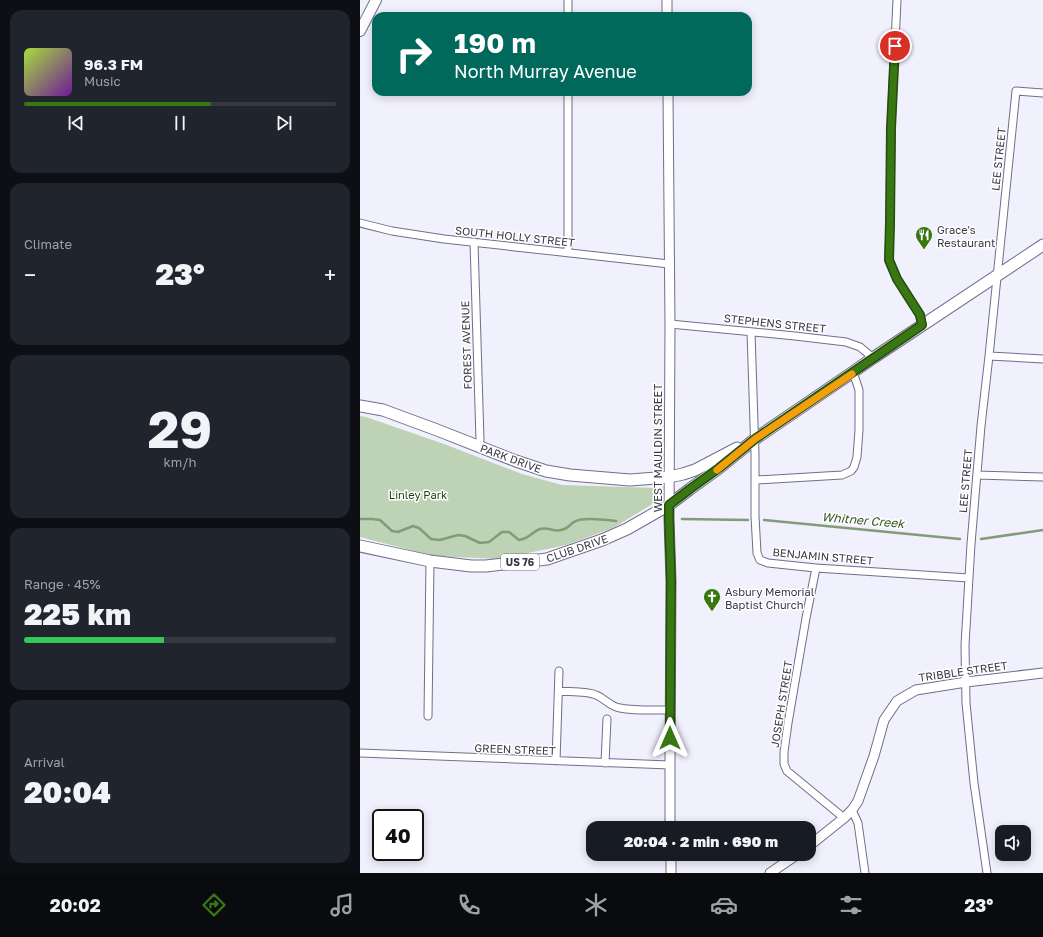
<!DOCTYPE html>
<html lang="en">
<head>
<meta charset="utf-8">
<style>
  :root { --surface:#171b24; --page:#20242c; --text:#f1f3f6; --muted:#9ea1a6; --line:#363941; --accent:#397712 }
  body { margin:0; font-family:"Golos Text",sans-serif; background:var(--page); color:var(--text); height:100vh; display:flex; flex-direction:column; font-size:15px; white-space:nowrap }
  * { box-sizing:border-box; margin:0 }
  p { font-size:13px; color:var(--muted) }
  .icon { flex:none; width:22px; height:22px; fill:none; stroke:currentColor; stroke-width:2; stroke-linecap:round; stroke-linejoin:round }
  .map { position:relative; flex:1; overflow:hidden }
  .details { display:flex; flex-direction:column; gap:10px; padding:10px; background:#0d0f14; width:360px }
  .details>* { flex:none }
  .top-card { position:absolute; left:12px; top:12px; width:380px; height:84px; border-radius:12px; box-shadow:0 2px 10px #0003; background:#00695c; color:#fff; overflow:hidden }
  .controls { position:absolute; left:635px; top:825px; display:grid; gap:8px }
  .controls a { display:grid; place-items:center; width:36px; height:36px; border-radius:8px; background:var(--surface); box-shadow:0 2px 10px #0003; font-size:20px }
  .speed { position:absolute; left:12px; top:809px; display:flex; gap:8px; font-size:20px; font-weight:700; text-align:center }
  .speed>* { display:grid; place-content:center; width:52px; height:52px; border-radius:50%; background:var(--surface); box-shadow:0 2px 10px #0003; line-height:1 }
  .speed .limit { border:2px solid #111; border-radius:6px; background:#fff; color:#111 }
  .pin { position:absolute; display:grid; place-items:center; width:34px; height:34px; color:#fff; margin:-17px; border:2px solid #fff; border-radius:50%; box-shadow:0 1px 4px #0007 }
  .me { position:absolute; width:44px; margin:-22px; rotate:0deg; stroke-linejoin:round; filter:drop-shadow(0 0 3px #0008) }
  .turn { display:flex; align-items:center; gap:14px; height:84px; padding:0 16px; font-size:18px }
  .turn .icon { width:52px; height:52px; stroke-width:2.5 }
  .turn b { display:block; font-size:28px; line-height:34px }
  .big { font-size:30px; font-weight:800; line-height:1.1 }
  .details .tile { flex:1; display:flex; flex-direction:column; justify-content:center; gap:6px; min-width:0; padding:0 14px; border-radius:12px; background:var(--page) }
  .details .dial { align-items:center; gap:0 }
  .dial b { font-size:52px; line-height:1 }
  .song { display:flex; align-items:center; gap:12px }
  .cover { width:48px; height:48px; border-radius:6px; background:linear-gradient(135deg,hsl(80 70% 55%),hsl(280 70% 35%)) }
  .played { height:4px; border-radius:2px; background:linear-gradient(90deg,var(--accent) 60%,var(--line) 60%) }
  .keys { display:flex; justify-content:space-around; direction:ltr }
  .heat { display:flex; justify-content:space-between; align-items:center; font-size:22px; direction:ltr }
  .charge { height:6px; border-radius:3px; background:linear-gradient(90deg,#34c759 45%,var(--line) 0) }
  .trip { position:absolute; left:226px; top:821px; width:230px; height:40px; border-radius:12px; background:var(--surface); box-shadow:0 2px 10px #0003; font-weight:800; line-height:40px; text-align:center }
  .menu { display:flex; height:64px; justify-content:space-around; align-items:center; background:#090b0e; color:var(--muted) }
  .menu .icon { width:28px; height:28px }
  .menu .selected { color:var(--accent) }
  .menu b { font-size:18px; color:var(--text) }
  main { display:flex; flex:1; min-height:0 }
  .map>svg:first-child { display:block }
  .green { fill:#bed2b6 }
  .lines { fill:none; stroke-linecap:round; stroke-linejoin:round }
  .stream { stroke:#839c78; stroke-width:2.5 }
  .minor-casing { stroke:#706e8b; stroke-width:9 }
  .tertiary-casing { stroke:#706e8b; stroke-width:11 }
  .secondary-casing { stroke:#706e8b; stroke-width:12 }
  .primary-casing { stroke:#706e8b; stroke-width:13 }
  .minor { stroke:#fff; stroke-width:7 }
  .tertiary { stroke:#fff; stroke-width:9 }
  .secondary { stroke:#fff; stroke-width:10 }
  .primary { stroke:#fff; stroke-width:11 }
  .route-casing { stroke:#254d0c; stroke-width:10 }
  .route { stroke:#397712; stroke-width:7 }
  .slow { stroke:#f59e0b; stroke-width:7 }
  .labels { text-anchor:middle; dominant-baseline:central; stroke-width:3; stroke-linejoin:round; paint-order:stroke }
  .shield { fill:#fff; stroke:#74747d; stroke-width:1 }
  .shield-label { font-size:10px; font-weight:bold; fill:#393845 }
  .street-label { font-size:11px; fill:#393845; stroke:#fff }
  .poi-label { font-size:11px; fill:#393845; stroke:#fff; text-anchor:start }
  .park-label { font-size:11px; fill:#1b3d07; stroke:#fff }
  .water-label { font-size:12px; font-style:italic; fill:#325622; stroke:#fff }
</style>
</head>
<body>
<main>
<section class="details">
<div class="tile">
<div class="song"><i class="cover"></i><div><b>96.3 FM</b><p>Music</p></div></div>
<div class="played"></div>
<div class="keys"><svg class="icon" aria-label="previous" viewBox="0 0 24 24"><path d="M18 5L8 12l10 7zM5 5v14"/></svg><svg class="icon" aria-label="pause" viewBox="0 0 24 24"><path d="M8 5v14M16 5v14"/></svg><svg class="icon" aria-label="next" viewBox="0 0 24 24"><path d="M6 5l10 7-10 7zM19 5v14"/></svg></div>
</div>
<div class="tile"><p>Climate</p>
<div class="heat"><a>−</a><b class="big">23°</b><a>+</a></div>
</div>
<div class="tile dial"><b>29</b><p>km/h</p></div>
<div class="tile"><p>Range · 45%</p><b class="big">225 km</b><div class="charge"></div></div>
<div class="tile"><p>Arrival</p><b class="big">20:04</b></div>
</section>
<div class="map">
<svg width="683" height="873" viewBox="0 0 683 873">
  <rect width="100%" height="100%" fill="#f1f0fd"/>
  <path class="green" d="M0,416L6,417L84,444L162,474L202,485L297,488L301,492L299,500L253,528L206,545L140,559L73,556L0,537Z"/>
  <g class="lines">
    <path class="stream" d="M0,519H12L20,520L32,531L38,532L53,526L59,528L71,539L80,540L98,535L105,536L120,543L129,542L142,532H149L159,540C171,538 171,532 180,529C188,527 194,532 201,530C209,529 210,523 216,521C224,517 247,520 256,521
      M322,519L388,520
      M404,520L600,539
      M621,539L683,530"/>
    <defs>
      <path id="minor" d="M208,0V16
        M537,0L531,128L530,223L529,260L537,279L560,315L561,325
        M0,223L32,231L84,239L309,264
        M114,242L120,440L118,446
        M208,253V92
        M310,324L435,336L486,342L500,347L513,358
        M391,332L395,454V516L397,553L400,560L408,563L456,568L609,578
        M629,356L683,359
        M617,475L683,477
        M396,480L482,475L491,471L494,467L497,457L499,430V390L493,372
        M456,568L446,618L428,723L424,752V764L427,771L484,818
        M199,691C208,692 227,691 236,695C244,698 251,707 260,708C276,711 294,710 310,710
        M68,716L70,561
        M0,753L310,765
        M196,761L199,671
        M245,763L247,719
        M492,810L498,823L505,873
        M627,873L614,783L606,703L605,645L611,544L621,426L629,356L656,91L683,93"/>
      <path id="tertiary" d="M307,0V16
        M308,92L310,324L309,519L311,581L310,765V828
        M449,846L484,818L492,810L498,801L514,756L524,720L537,701L556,690L606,682L683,673
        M311,854V873
        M410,873L438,854"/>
      <path id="secondary" d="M0,31L16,0"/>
      <path id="primary" d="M0,406L23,410L77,430L156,461L186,471L210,475L270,480L309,477L323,474L335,470L377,448
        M0,546L70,561L111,566H126L187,559L242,540L267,529L309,505L330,489L359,468L395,439L493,372L513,358L683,245"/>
    </defs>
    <use href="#minor" class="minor-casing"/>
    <use href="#tertiary" class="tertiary-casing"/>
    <use href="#secondary" class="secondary-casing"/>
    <use href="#primary" class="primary-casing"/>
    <use href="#minor" class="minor"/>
    <use href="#tertiary" class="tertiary"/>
    <use href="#secondary" class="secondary"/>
    <use href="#primary" class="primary"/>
  </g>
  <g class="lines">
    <defs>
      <path id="route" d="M310,738L311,581L309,519V505L330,489L359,468L395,439L562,325L560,315L537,279L529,260L530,223L531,128L535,46"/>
    </defs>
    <use href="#route" class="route-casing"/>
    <use href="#route" class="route"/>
    <path class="slow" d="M357,470L395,439L492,374"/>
  </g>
  <defs>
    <symbol id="restaurant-pin" viewBox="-11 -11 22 30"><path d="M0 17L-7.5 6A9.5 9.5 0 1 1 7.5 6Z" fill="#397712" stroke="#fff"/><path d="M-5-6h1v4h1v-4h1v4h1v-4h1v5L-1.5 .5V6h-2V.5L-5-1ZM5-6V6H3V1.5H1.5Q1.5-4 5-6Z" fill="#fff"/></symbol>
    <symbol id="church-pin" viewBox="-11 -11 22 30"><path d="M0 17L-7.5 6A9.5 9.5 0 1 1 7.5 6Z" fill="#397712" stroke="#fff"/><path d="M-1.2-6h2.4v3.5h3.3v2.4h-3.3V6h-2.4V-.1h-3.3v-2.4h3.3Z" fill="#fff"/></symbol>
  </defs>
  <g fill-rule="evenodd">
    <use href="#restaurant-pin" x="554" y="225" width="20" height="27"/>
    <use href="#church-pin" x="342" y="587" width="20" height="27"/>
  </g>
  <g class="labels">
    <rect class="shield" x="141" y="554" width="38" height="16" rx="3"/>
    <g class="shield-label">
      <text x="160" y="562">US 76</text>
    </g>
    <g class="street-label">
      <text transform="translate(638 159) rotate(-84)">LEE STREET</text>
      <text transform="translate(155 236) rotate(6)">SOUTH HOLLY STREET</text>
      <text transform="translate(415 323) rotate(6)">STEPHENS STREET</text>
      <text transform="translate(106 345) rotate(-92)">FOREST AVENUE</text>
      <text transform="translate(297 448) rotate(-90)">WEST MAULDIN STREET</text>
      <text transform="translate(151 458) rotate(20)">PARK DRIVE</text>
      <text transform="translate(605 481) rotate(-85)">LEE STREET</text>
      <text transform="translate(217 548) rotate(-19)">CLUB DRIVE</text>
      <text transform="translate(463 556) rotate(5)">BENJAMIN STREET</text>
      <text transform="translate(603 671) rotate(-8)">TRIBBLE STREET</text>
      <text transform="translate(421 704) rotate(-81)">JOSEPH STREET</text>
      <text transform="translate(155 749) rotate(2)">GREEN STREET</text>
    </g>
    <g class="poi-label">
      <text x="577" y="229">Grace's<tspan x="577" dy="13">Restaurant</tspan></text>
      <text x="365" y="591">Asbury Memorial<tspan x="365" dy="13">Baptist Church</tspan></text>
    </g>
    <g class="park-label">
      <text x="58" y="494">Linley Park</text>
    </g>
    <g class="water-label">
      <text transform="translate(503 520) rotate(5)">Whitner Creek</text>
    </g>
  </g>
</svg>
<div class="controls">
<a><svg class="icon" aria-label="sound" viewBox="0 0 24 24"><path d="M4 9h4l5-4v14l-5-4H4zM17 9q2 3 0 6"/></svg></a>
</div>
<div class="speed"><div class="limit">40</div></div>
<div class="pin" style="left:535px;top:46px;background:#d93025"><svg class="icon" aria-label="arrive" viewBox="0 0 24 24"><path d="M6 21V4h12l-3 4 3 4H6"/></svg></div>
<svg class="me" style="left:310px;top:738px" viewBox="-20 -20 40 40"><path d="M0-17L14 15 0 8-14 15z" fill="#397712" stroke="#fff" stroke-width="4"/></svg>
<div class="trip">20:04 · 2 min · 690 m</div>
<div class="top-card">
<div class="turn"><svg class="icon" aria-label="right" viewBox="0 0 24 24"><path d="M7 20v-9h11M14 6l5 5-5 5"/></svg><div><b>190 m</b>North Murray Avenue</div></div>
</div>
</div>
</main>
<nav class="menu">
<b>20:02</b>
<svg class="icon selected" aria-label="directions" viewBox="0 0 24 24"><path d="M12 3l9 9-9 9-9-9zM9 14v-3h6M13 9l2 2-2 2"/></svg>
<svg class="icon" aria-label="music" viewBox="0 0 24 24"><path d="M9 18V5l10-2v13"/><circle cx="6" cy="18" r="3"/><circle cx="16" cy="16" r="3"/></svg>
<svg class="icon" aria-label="phone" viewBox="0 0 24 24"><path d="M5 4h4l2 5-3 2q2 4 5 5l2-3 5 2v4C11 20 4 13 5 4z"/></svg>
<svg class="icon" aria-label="climate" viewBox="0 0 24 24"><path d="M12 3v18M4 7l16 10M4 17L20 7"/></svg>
<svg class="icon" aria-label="car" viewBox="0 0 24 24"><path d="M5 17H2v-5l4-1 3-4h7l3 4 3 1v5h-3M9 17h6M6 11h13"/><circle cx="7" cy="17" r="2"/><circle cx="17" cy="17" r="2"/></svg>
<svg class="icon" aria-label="filters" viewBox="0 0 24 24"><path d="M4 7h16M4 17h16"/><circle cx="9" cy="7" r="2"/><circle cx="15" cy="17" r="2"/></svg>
<b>23°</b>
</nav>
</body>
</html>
